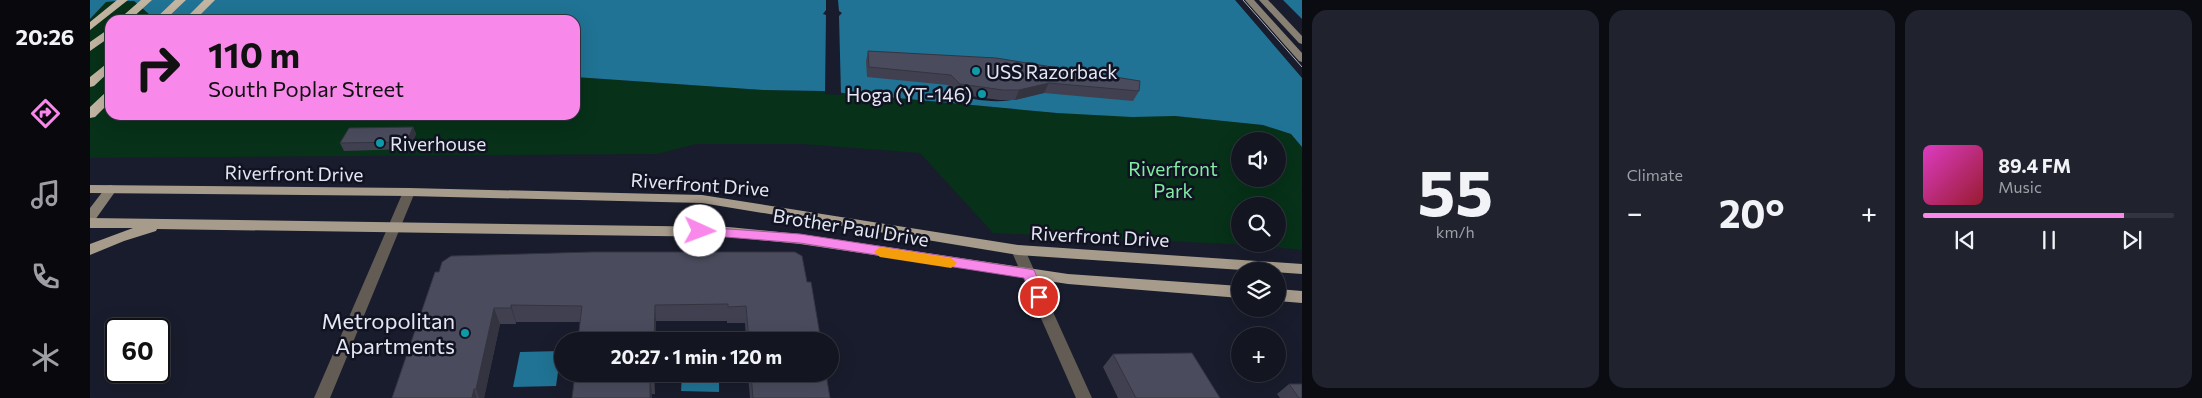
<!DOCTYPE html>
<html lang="en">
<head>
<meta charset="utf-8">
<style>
  :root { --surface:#131521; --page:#20222e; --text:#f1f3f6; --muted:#9d9fa5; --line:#32343f; --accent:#f888ea }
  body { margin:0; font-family:Commissioner,sans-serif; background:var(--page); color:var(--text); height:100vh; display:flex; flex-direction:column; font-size:19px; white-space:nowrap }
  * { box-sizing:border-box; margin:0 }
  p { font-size:16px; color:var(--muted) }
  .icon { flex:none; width:28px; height:28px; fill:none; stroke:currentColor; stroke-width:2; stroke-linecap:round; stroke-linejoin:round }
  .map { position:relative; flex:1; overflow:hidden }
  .details { display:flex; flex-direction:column; gap:10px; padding:10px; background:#0a0c12; width:900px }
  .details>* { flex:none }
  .hud { position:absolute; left:15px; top:15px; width:475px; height:105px; border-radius:15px; box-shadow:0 5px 20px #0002,0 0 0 1px var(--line); background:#f888ea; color:#111; overflow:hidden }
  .fabs { position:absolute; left:1141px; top:132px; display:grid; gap:10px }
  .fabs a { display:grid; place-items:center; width:55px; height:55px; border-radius:50%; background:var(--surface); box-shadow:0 5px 20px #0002,0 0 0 1px var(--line); font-size:25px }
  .speed { position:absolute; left:15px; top:318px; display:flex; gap:10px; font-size:25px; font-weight:700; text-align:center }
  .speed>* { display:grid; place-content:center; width:65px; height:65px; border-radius:50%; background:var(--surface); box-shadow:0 5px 20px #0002,0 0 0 1px var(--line); line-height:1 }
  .speed .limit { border:2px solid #111; border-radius:8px; background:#fff; color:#111 }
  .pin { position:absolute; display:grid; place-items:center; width:42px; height:42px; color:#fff; margin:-21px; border:2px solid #fff; border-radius:50%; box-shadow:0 1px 5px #0007 }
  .me { position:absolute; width:55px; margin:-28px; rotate:92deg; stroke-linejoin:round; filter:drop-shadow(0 0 4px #0008) }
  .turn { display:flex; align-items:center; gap:18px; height:105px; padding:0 20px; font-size:22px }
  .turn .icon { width:65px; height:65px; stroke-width:2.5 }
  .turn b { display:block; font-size:35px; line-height:42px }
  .big { font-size:38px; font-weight:700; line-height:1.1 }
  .details .tile { flex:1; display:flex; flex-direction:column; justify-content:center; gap:8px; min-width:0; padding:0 18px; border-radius:15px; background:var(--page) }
  .details .dial { align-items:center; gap:0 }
  .dial b { font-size:65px; line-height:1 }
  .song { display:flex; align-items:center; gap:15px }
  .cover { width:60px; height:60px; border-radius:8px; background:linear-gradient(135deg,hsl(310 70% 55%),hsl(350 70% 35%)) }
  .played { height:5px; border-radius:2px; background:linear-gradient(90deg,var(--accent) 80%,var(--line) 80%) }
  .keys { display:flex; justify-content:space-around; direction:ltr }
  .heat { display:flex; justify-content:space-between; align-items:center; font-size:28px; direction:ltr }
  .details .tiles { flex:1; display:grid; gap:10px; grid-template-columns:repeat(3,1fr) }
  .trip { position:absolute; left:464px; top:332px; width:285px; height:50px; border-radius:25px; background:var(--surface); box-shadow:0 5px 20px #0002,0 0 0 1px var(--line); font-weight:700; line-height:50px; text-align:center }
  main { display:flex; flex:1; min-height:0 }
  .dock { display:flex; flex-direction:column; width:90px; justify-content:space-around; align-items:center; background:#08080d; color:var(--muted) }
  .dock .icon { width:35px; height:35px }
  .dock .current { color:var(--accent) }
  .dock b { font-size:22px; color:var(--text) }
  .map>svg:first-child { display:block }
  .green { fill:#073118; fill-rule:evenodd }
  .water { fill:#207394; fill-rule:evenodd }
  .pier { fill:#191c2c }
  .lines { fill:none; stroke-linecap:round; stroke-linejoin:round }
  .street { fill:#625c55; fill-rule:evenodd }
  .secondary { fill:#898074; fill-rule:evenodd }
  .primary { fill:#a79c8c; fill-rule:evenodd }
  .highway { fill:#c2b5a2; fill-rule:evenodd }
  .tram { stroke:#b3b6c2; stroke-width:1 }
  .wall { fill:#404050 }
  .shaded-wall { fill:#343441 }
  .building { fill:#4a4b5d; stroke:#343441 }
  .route { fill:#f888ea; stroke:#a15898 }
  .slow { fill:#f59e0b }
  .culture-dot { fill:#0f9aa8; stroke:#111322; stroke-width:2 }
  .labels { text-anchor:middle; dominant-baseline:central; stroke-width:5; stroke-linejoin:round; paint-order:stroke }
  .poi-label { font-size:19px; fill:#e5e8f3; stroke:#111322; text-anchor:start }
  .park-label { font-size:19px; fill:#81eda3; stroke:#111322 }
  .street-label { font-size:19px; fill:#e5e8f3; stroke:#111322 }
  .near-poi-label { font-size:22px; fill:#e5e8f3; stroke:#111322; text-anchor:end }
</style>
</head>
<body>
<main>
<nav class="dock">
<b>20:26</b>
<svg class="icon current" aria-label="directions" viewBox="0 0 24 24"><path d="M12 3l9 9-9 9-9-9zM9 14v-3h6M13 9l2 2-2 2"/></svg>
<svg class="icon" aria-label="music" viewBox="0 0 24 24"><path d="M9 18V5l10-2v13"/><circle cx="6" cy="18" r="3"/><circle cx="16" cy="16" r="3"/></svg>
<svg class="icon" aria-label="phone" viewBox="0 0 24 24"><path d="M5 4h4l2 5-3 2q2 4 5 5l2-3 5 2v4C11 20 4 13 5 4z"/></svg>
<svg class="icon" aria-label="climate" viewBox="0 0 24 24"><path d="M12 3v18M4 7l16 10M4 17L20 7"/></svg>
</nav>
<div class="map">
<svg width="1212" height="398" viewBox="0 0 1212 398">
  <rect width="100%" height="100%" fill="#191c2c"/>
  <path class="green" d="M27,1H44L60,15L85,20H20V115H485V77L673,90L732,91L967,113L1085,116L1173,125L1201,134L1212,147V250L1161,245L903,233L830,153L711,144H606L567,154L0,158V19L16,2ZM1150,141H1188V179H1150ZM1150,206H1188V244H1150Z"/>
  <path class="water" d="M0,0H1212V147L1201,134L1173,125L1085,116L1042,117L967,113L732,91L673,90L485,77V20H85L60,15L44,1H27L16,2L0,19ZM863,89L931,98C912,104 881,101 863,93Z
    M471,351L466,386L423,387L430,352Z
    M592,374H629V392L591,391Z"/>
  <path class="pier" d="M736,0H748L749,11L752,13L749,16L751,95L735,94L736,15L733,14L736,10Z
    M1145,0H1193L1212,19V78Z"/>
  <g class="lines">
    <path class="street" d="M319,188L325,192L240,398H224L313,192Z
      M928,245L933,246L935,250L1002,398H986L921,250L923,246Z"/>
    <path class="secondary" d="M1155,0H1164L1212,53V62L1209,61Z
      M1169,0H1178L1212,36V44L1209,43Z
      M21,185L27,189L5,220L0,222V208L17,186Z"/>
    <path class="primary" d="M0,185L319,188L612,195L928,245L1212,264V274L928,255L612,203L319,196L0,193Z
      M0,218L638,227L710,234L978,274L1150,286V298L978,284L710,244L638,237L67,229L66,231L34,241L0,255V244L43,228H0Z
      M1188,289L1212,291V303L1188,301Z"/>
    <path class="highway" d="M27,0H38L0,30V22Z
      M51,0H62L40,20H28Z
      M85,0H96L75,20H64Z
      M114,0H125L105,20H94Z
      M20,28V37L0,51V42Z
      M20,61V71L4,86L0,87V77Z
      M20,91V102L5,117L0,118V107L16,92Z"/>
    <path class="tram" d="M1153,0L1212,67"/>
  </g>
  <path class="wall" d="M778,51L1049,91L1043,101L954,93L925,100H909L867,94L858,85L777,77L776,61Z
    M323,127L326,134L320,149L254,151L250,143Z
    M345,272L717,282L731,341H656L655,323H637V321H566V341H488L490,322H426V324H410L394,398H302Z
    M1023,354L1130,398H1028L1013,367Z
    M485,374H565V394H562Z
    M658,374H736L740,398H660Z
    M1199,384L1212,398H1190L1187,394Z"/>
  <path class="shaded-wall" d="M959,83L954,93L925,100L929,90Z
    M323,127L326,134L320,149L317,142Z
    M421,305L426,322V324L421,308Z
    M565,305L566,321V341H564Z
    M404,308L410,324L394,398H389L386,389Z
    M563,374H565V394L563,378Z
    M560,378L562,394V398H560Z
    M384,389L387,398H382Z"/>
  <path class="building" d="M778,51L906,58L1050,81L1049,91L959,83L929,90H913L870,84L861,75L779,67Z
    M323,127L317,142L250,143L259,128Z
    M502,252H705L712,256L717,282H721L731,341H659L656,306L638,307V304L565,305L564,341H492V340H488L492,306L421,305V308H404L386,389H384L382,398H302L345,272H349L352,262L361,256Z
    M1102,353L1130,398H1046L1023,354Z
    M485,374H563V378H560V398H482Z
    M661,374H736L740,398H663Z
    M1199,384H1212V398H1209Z"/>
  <path class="route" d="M610,227L710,234L939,269L944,270L955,297L949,302L944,301L934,278L710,243L610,235L604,231Z"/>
  <path class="slow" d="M790,247L861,258L867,263L861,268L790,257L784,252Z"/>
  <g class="culture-dot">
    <circle cx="886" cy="71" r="5"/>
    <circle cx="892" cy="94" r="5"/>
    <circle cx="290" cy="143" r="5"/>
    <circle cx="375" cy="333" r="5"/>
  </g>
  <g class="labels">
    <g class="poi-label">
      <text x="896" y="71">USS Razorback</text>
      <text x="882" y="94" text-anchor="end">Hoga (YT-146)</text>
      <text x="300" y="143">Riverhouse</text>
    </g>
    <g class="park-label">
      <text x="1083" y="168">Riverfront<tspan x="1083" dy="22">Park</tspan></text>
    </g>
    <g class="street-label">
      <text transform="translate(204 173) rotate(1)">Riverfront Drive</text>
      <text transform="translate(610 184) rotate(4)">Riverfront Drive</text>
      <text transform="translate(761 227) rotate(9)">Brother Paul Drive</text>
      <text transform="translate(1010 236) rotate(3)">Riverfront Drive</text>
    </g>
    <g class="near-poi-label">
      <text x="365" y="320">Metropolitan<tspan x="365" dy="25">Apartments</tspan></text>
    </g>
  </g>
</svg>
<div class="fabs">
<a><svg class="icon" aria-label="sound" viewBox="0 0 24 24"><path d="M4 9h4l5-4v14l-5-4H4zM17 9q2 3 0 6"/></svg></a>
<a><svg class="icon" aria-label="search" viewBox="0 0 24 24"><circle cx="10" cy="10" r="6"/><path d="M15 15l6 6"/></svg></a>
<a><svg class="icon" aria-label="layers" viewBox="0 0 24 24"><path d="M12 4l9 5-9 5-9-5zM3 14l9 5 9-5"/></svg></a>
<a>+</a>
</div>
<div class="speed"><div class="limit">60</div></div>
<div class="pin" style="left:949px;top:297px;background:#d93025"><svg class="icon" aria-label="arrive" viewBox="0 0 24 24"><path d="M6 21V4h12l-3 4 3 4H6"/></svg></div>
<svg class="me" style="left:610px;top:231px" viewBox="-20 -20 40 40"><circle r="19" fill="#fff"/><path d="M0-13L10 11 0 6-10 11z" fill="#f888ea"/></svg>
<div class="trip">20:27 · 1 min · 120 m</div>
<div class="hud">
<div class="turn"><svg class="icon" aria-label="right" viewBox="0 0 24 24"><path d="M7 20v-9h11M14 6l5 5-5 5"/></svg><div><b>110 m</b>South Poplar Street</div></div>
</div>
</div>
<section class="details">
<div class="tiles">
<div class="tile dial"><b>55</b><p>km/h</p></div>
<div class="tile"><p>Climate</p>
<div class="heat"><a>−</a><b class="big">20°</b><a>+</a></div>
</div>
<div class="tile">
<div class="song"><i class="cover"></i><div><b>89.4 FM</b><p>Music</p></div></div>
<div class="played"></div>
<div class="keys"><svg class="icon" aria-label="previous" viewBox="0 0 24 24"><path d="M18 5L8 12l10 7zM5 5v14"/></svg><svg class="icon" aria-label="pause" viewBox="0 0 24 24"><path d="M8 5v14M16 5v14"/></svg><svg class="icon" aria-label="next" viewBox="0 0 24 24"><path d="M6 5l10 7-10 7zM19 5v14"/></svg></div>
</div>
</div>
</section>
</main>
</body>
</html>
